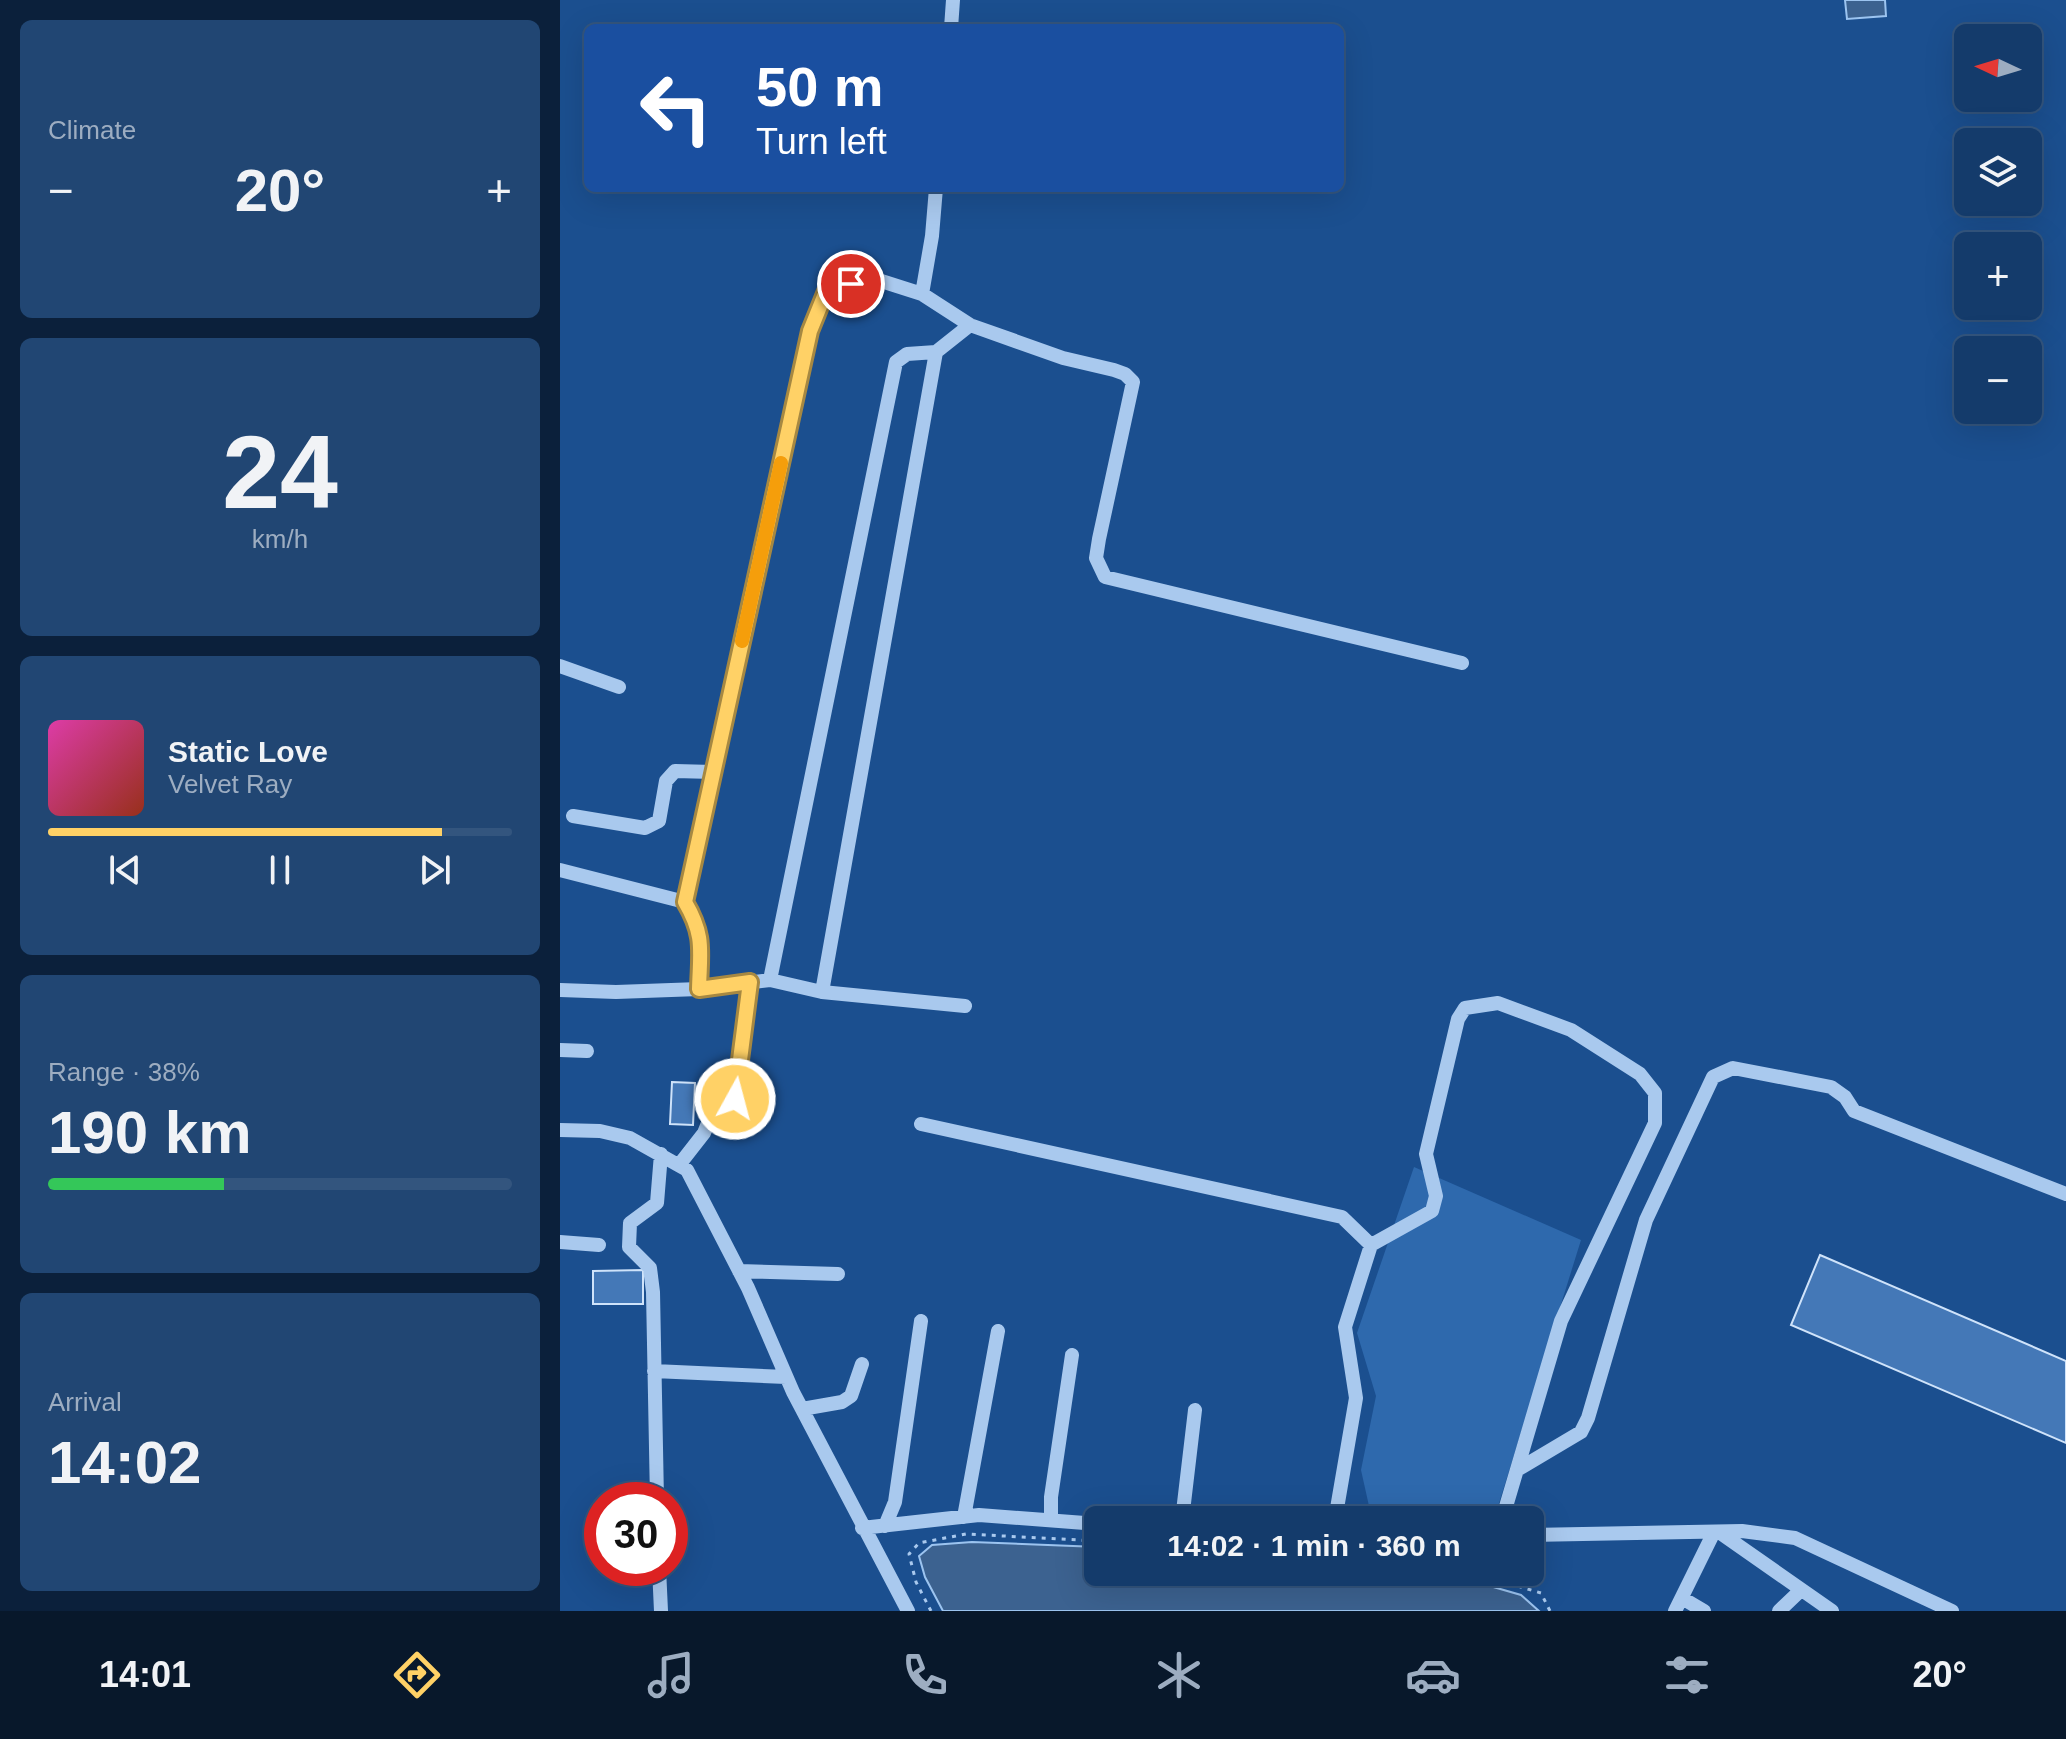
<!DOCTYPE html>
<html lang="en">
<head>
<meta charset="utf-8">
<style>
  :root { --surface:#143b6b; --page:#214673; --text:#f1f3f6; --muted:#9dadc1; --line:#33557e; --accent:#ffd166 }
  body { margin:0; font-family:Helvetica,sans-serif; background:var(--page); color:var(--text); height:100vh; display:flex; flex-direction:column; font-size:30px; white-space:nowrap }
  * { box-sizing:border-box; margin:0 }
  p { font-size:26px; color:var(--muted) }
  .icon { flex:none; width:44px; height:44px; fill:none; stroke:currentColor; stroke-width:2; stroke-linecap:round; stroke-linejoin:round }
  .map { position:relative; flex:1; overflow:hidden }
  .side { display:flex; flex-direction:column; gap:20px; padding:20px; background:#0b203b; width:560px }
  .side>* { flex:none }
  .top-card { position:absolute; left:24px; top:24px; width:760px; height:168px; border-radius:12px; box-shadow:0 8px 32px #0002,0 0 0 2px var(--line); background:#1a4fa0; color:#fff; overflow:hidden }
  .needle { width:52px; rotate:274deg }
  .fabs { position:absolute; left:1394px; top:24px; display:grid; gap:16px }
  .fabs a { display:grid; place-items:center; width:88px; height:88px; border-radius:12px; background:var(--surface); box-shadow:0 8px 32px #0002,0 0 0 2px var(--line); font-size:40px }
  .speed { position:absolute; left:24px; top:1482px; display:flex; gap:16px; font-size:40px; font-weight:700; text-align:center }
  .speed>* { display:grid; place-content:center; width:104px; height:104px; border-radius:50%; background:var(--surface); box-shadow:0 8px 32px #0002,0 0 0 2px var(--line); line-height:1 }
  .speed .limit { border:12px solid #d22; background:#fff; color:#111 }
  .pin { position:absolute; display:grid; place-items:center; width:68px; height:68px; color:#fff; margin:-34px; border:4px solid #fff; border-radius:50%; box-shadow:0 2px 8px #0007 }
  .me { position:absolute; width:88px; margin:-44px; rotate:7deg; stroke-linejoin:round; filter:drop-shadow(0 0 6px #0008) }
  .turn { display:flex; align-items:center; gap:28px; height:168px; padding:0 40px; font-size:36px }
  .turn .icon { width:104px; height:104px; stroke-width:2.5 }
  .turn b { display:block; font-size:56px; line-height:68px }
  .big { font-size:60px; font-weight:700; line-height:1.1 }
  .side .card { flex:1; display:flex; flex-direction:column; justify-content:center; gap:12px; min-width:0; padding:0 28px; border-radius:12px; background:var(--page) }
  .side .dial { align-items:center; gap:0 }
  .dial b { font-size:104px; line-height:1 }
  .song { display:flex; align-items:center; gap:24px }
  .cover { width:96px; height:96px; border-radius:12px; background:linear-gradient(135deg,hsl(320 70% 55%),hsl(10 70% 35%)) }
  .played { height:8px; border-radius:4px; background:linear-gradient(90deg,var(--accent) 85%,var(--line) 85%) }
  .keys { display:flex; justify-content:space-around; direction:ltr }
  .heat { display:flex; justify-content:space-between; align-items:center; font-size:44px; direction:ltr }
  .charge { height:12px; border-radius:6px; background:linear-gradient(90deg,#34c759 38%,var(--line) 0) }
  .trip { position:absolute; left:524px; top:1506px; width:460px; height:80px; border-radius:12px; background:var(--surface); box-shadow:0 8px 32px #0002,0 0 0 2px var(--line); font-weight:700; line-height:80px; text-align:center }
  .tab-bar { display:flex; height:128px; justify-content:space-around; align-items:center; background:#08182b; color:var(--muted) }
  .tab-bar .icon { width:56px; height:56px }
  .tab-bar .current { color:var(--accent) }
  .tab-bar b { font-size:36px; color:var(--text) }
  main { display:flex; flex:1; min-height:0 }
  .map>svg:first-child { display:block }
  .green { fill:#2e69ad }
  .water { fill:#3c6290; stroke:#9cc4f0; stroke-width:2 }
  .building { fill:#4478b7; stroke:#cfe3fa; stroke-width:2 }
  .lines { fill:none; stroke-linecap:round; stroke-linejoin:round }
  .path { stroke:#a9c9ee; stroke-width:3; stroke-dasharray:4 6; stroke-linecap:butt }
  .minor { stroke:#a9c9ee; stroke-width:14 }
  .route-casing { stroke:#a68842; stroke-width:20 }
  .route { stroke:#ffd166; stroke-width:14 }
  .slow { stroke:#f59e0b; stroke-width:14 }
</style>
</head>
<body>
<main>
<section class="side">
<div class="card"><p>Climate</p>
<div class="heat"><a>−</a><b class="big">20°</b><a>+</a></div>
</div>
<div class="card dial"><b>24</b><p>km/h</p></div>
<div class="card">
<div class="song"><i class="cover"></i><div><b>Static Love</b><p>Velvet Ray</p></div></div>
<div class="played"></div>
<div class="keys"><svg class="icon" aria-label="previous" viewBox="0 0 24 24"><path d="M18 5L8 12l10 7zM5 5v14"/></svg><svg class="icon" aria-label="pause" viewBox="0 0 24 24"><path d="M8 5v14M16 5v14"/></svg><svg class="icon" aria-label="next" viewBox="0 0 24 24"><path d="M6 5l10 7-10 7zM19 5v14"/></svg></div>
</div>
<div class="card"><p>Range · 38%</p><b class="big">190 km</b><div class="charge"></div></div>
<div class="card"><p>Arrival</p><b class="big">14:02</b></div>
</section>
<div class="map">
<svg width="1506" height="1611" viewBox="0 0 1506 1611">
  <rect width="100%" height="100%" fill="#1b4f8f"/>
  <path class="green" d="M854,1167L1021,1240L935,1516L891,1520L811,1515L801,1470L816,1396L797,1333Z"/>
  <path class="water" d="M1285,0H1325L1326,16L1287,19Z
    M412,1542L538,1547V1572H858L916,1582L961,1595L979,1611H383L365,1577L359,1556L372,1545Z"/>
  <path class="building" d="M112,1082L135,1083L133,1125L110,1124Z
    M1260,1255L1506,1361V1443L1231,1325Z
    M83,1270V1304H33V1271Z"/>
  <g class="lines">
    <path class="path" d="M910,1572L981,1593L990,1611
      M371,1611L356,1582L349,1554L359,1543L406,1534L538,1541"/>
    <path class="minor" d="M391,28L393,0
      M362,294L410,325L503,358L554,370L565,374L573,382L539,539L536,558L545,577L902,663
      M0,666L59,687
      M13,816L85,828L99,821L106,781L115,771L153,772
      M0,870L125,902L250,331L267,289L315,279L362,294L372,236L376,188
      M125,902C145,936 140,951 139,989
      M210,980L336,362L347,354L376,352L410,325
      M0,990L56,992L139,989L210,980L262,992L405,1006
      M262,992L376,352
      M0,1050L27,1051
      M361,1124L782,1217L811,1245L785,1327L796,1398L775,1520
      M0,1130L40,1131L70,1138L127,1170L188,1288L233,1392L348,1611
      M119,1165L144,1133L154,1108L175,1099L190,982
      M0,1242L39,1245
      M811,1245L872,1211L876,1196L866,1154L898,1019L905,1008L938,1003L1011,1030L1080,1074L1095,1093V1123L1001,1321L942,1520
      M179,1271L278,1274
      M94,1371L226,1377
      M242,1409L282,1402L291,1396L302,1364
      M957,1470L1021,1432L1028,1418L1086,1220L1153,1077L1173,1068L1271,1087L1285,1097L1294,1111L1506,1194
      M97,1500L93,1292L90,1268L69,1247L70,1223L97,1203L101,1154
      M404,1517L438,1331
      M491,1520V1497L512,1355
      M622,1520L635,1410
      M325,1526L335,1502L361,1321
      M302,1528L419,1515L538,1524
      M1159,1532L1272,1611
      M970,1535L1182,1531L1235,1538L1392,1611
      M99,1568L101,1611
      M1122,1598L1144,1611
      M1115,1611L1154,1532
      M1219,1611L1241,1590"/>
  </g>
  <g class="lines">
    <defs>
      <path id="route" d="M175,1099L190,982L139,989C140,951 145,936 125,902L250,331L267,289L291,284"/>
    </defs>
    <use href="#route" class="route-casing"/>
    <use href="#route" class="route"/>
    <path class="slow" d="M182,641L221,463"/>
  </g>
</svg>
<div class="fabs">
<a><svg class="needle" viewBox="-14 -14 28 28"><path d="M0-13l5 13h-10z" fill="#e53935"/><path d="M0 13l5-13h-10z" fill="#9dadc1"/></svg></a>
<a><svg class="icon" aria-label="layers" viewBox="0 0 24 24"><path d="M12 4l9 5-9 5-9-5zM3 14l9 5 9-5"/></svg></a>
<a>+</a>
<a>−</a>
</div>
<div class="speed"><div class="limit">30</div></div>
<div class="pin" style="left:291px;top:284px;background:#d93025"><svg class="icon" aria-label="arrive" viewBox="0 0 24 24"><path d="M6 21V4h12l-3 4 3 4H6"/></svg></div>
<svg class="me" style="left:175px;top:1099px" viewBox="-20 -20 40 40"><circle r="17" fill="#ffd166" stroke="#fff" stroke-width="3"/><path d="M0-11L8 9 0 5-8 9z" fill="#fff"/></svg>
<div class="trip">14:02 · 1 min · 360 m</div>
<div class="top-card">
<div class="turn"><svg class="icon" aria-label="left" viewBox="0 0 24 24"><path d="M17 20v-9H6M10 6l-5 5 5 5"/></svg><div><b>50 m</b>Turn left</div></div>
</div>
</div>
</main>
<nav class="tab-bar">
<b>14:01</b>
<svg class="icon current" aria-label="directions" viewBox="0 0 24 24"><path d="M12 3l9 9-9 9-9-9zM9 14v-3h6M13 9l2 2-2 2"/></svg>
<svg class="icon" aria-label="music" viewBox="0 0 24 24"><path d="M9 18V5l10-2v13"/><circle cx="6" cy="18" r="3"/><circle cx="16" cy="16" r="3"/></svg>
<svg class="icon" aria-label="phone" viewBox="0 0 24 24"><path d="M5 4h4l2 5-3 2q2 4 5 5l2-3 5 2v4C11 20 4 13 5 4z"/></svg>
<svg class="icon" aria-label="climate" viewBox="0 0 24 24"><path d="M12 3v18M4 7l16 10M4 17L20 7"/></svg>
<svg class="icon" aria-label="car" viewBox="0 0 24 24"><path d="M5 17H2v-5l4-1 3-4h7l3 4 3 1v5h-3M9 17h6M6 11h13"/><circle cx="7" cy="17" r="2"/><circle cx="17" cy="17" r="2"/></svg>
<svg class="icon" aria-label="filters" viewBox="0 0 24 24"><path d="M4 7h16M4 17h16"/><circle cx="9" cy="7" r="2"/><circle cx="15" cy="17" r="2"/></svg>
<b>20°</b>
</nav>
</body>
</html>
